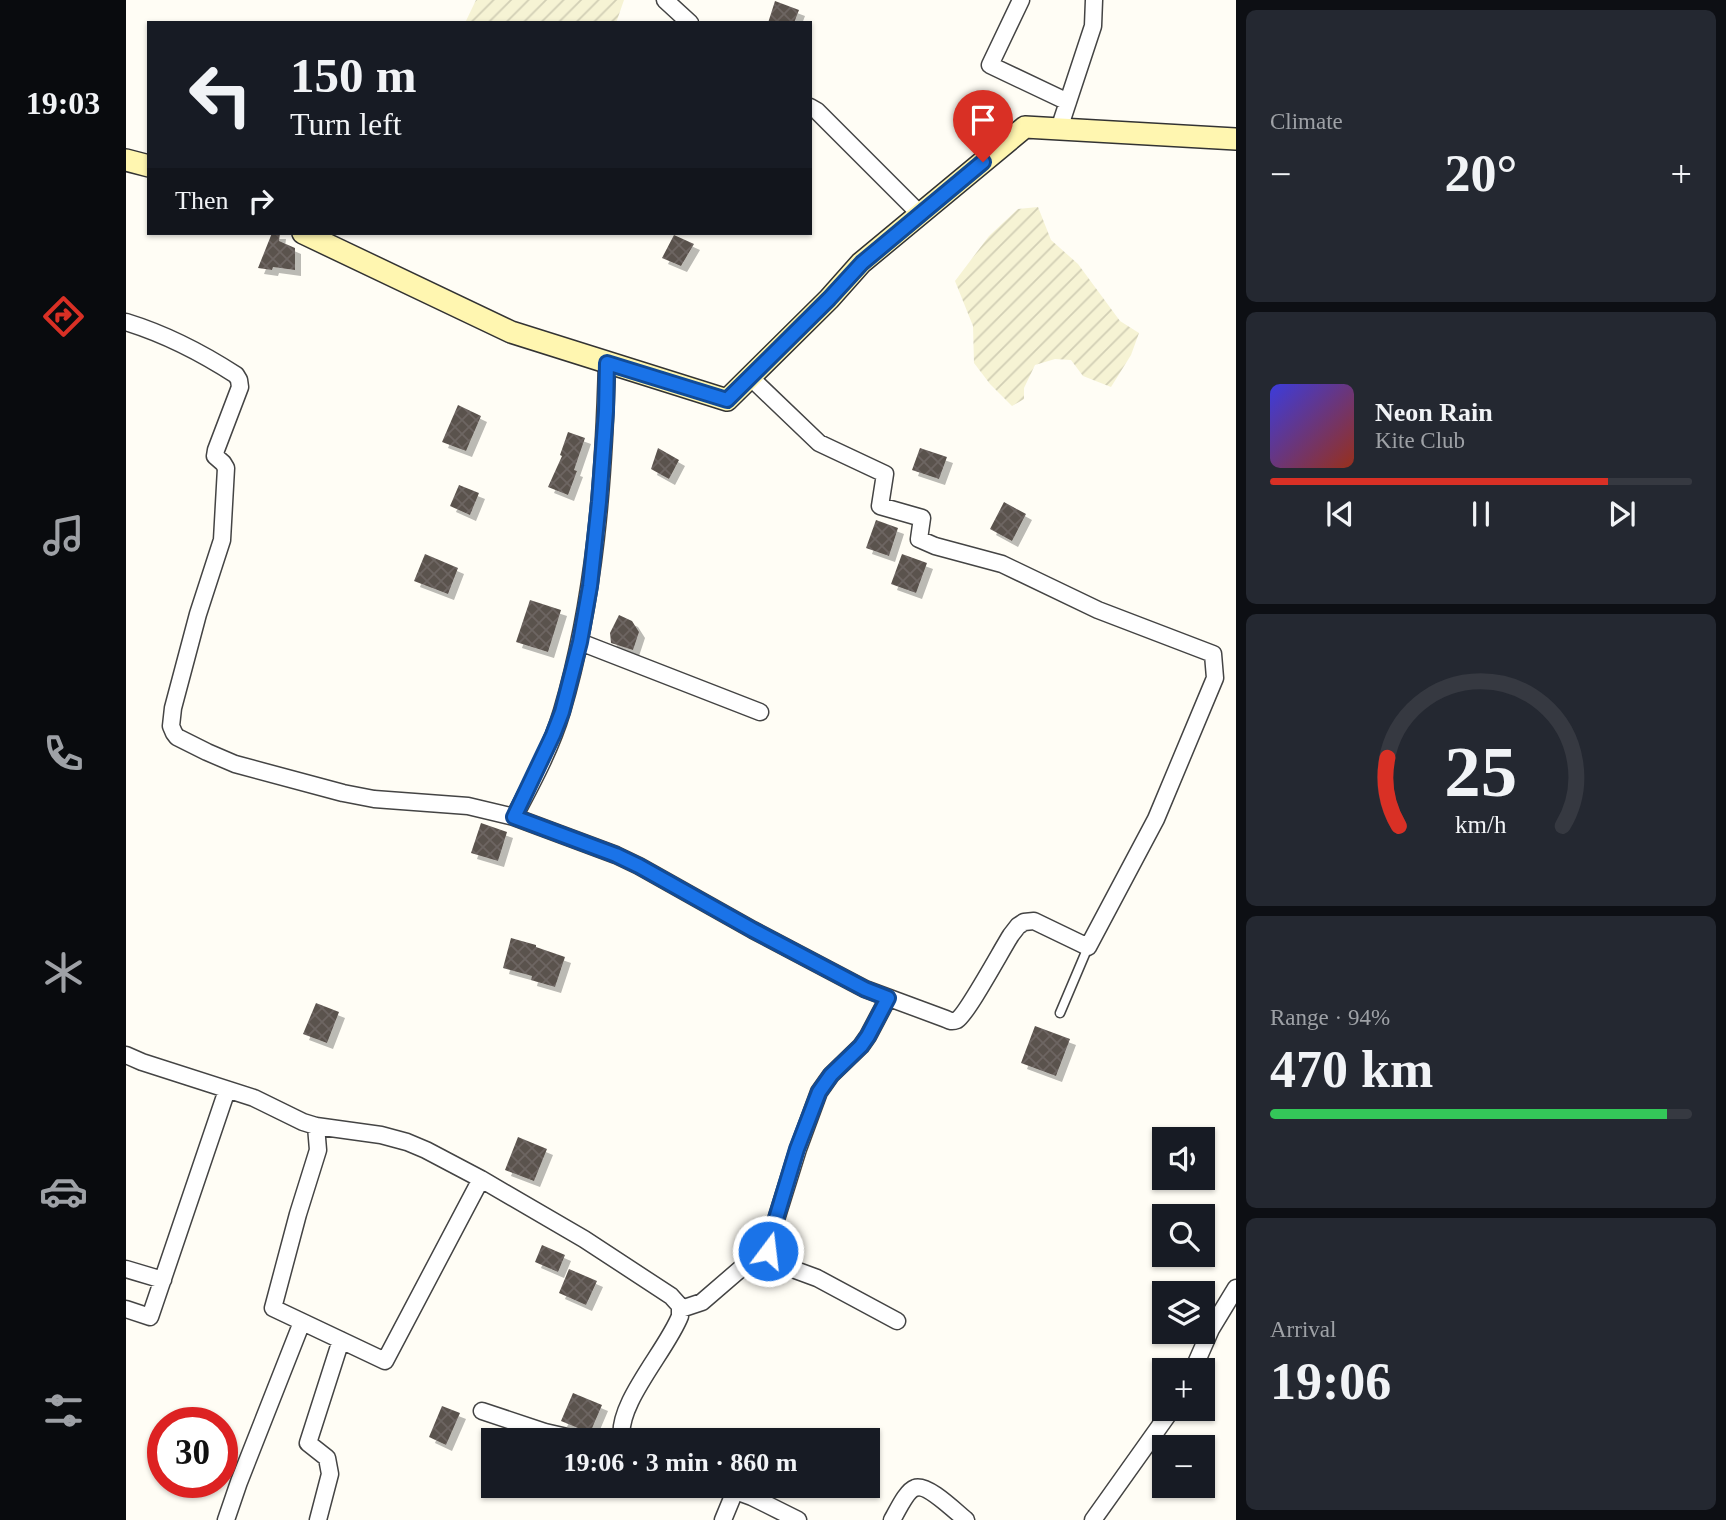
<!DOCTYPE html>
<html lang="en">
<head>
<meta charset="utf-8">
<style>
  :root { --surface:#171b24; --page:#242831; --text:#f1f3f6; --muted:#9ea1a6; --line:#363941; --accent:#d93025 }
  body { margin:0; font-family:"Times New Roman",serif; background:var(--page); color:var(--text); height:100vh; display:flex; flex-direction:column; font-size:26px; white-space:nowrap }
  * { box-sizing:border-box; margin:0 }
  p { font-size:23px; color:var(--muted) }
  .icon { flex:none; width:38px; height:38px; fill:none; stroke:currentColor; stroke-width:2; stroke-linecap:round; stroke-linejoin:round }
  .map { position:relative; flex:1; overflow:hidden }
  .side { display:flex; flex-direction:column; gap:10px; padding:10px; background:#0d0f14; width:490px }
  .side>* { flex:none }
  .top-card { position:absolute; left:21px; top:21px; width:665px; height:214px; border-radius:0px; box-shadow:0 2px 5px #0004; background:#171b24; color:var(--text); overflow:hidden }
  .controls { position:absolute; left:1026px; top:1127px; display:grid; gap:14px }
  .controls a { display:grid; place-items:center; width:63px; height:63px; border-radius:0px; background:var(--surface); box-shadow:0 2px 5px #0004; font-size:35px }
  .speed { position:absolute; left:21px; top:1407px; display:flex; gap:14px; font-size:35px; font-weight:700; text-align:center }
  .speed>* { display:grid; place-content:center; width:91px; height:91px; border-radius:50%; background:var(--surface); box-shadow:0 2px 5px #0004; line-height:1 }
  .speed .limit { border:10px solid #d22; background:#fff; color:#111 }
  .pin { position:absolute; display:grid; place-items:center; width:60px; height:60px; color:#fff; margin:-72px -30px; border-radius:50% 50% 50% 0; rotate:-45deg; box-shadow:0 0 7px #0007 }
  .pin .icon { rotate:45deg }
  .me { position:absolute; width:77px; margin:-38px; rotate:15deg; stroke-linejoin:round; filter:drop-shadow(0 0 5px #0008) }
  .turn { display:flex; align-items:center; gap:24px; height:147px; padding:0 28px; font-size:32px }
  .turn .icon { width:91px; height:91px; stroke-width:2.5 }
  .turn b { display:block; font-size:49px; line-height:60px }
  .then { display:flex; align-items:center; height:66px; padding:0 28px; background:#0003; gap:14px; font-size:26px }
  .big { font-size:52px; font-weight:600; line-height:1.1 }
  .side .card { flex:1; display:flex; flex-direction:column; justify-content:center; gap:10px; min-width:0; padding:0 24px; border-radius:10px; background:var(--page) }
  .side .dial { align-items:center; gap:0 }
  .dial svg { height:182px; overflow:visible; fill:none; stroke:var(--line); stroke-width:7; stroke-linecap:round; text-anchor:middle }
  .dial text { fill:var(--text); stroke:none }
  .song { display:flex; align-items:center; gap:21px }
  .cover { width:84px; height:84px; border-radius:10px; background:linear-gradient(135deg,hsl(240 70% 55%),hsl(10 70% 35%)) }
  .played { height:7px; border-radius:4px; background:linear-gradient(90deg,var(--accent) 80%,var(--line) 80%) }
  .keys { display:flex; justify-content:space-around; direction:ltr }
  .heat { display:flex; justify-content:space-between; align-items:center; font-size:38px; direction:ltr }
  .charge { height:10px; border-radius:5px; background:linear-gradient(90deg,#34c759 94%,var(--line) 0) }
  .trip { position:absolute; left:355px; top:1428px; width:399px; height:70px; border-radius:0px; background:var(--surface); box-shadow:0 2px 5px #0004; font-weight:600; line-height:70px; text-align:center }
  main { display:flex; flex:1; min-height:0 }
  .tab-bar { display:flex; flex-direction:column; width:126px; justify-content:space-around; align-items:center; background:#090b0e; color:var(--muted) }
  .tab-bar .icon { width:49px; height:49px }
  .tab-bar .selected { color:var(--accent) }
  .tab-bar b { font-size:32px; color:var(--text) }
  .map>svg:first-child { display:block }
  .farmland { fill:url(#farmland-furrows) }
  .building { fill:url(#building-cross-hatch); filter:url(#shadow) }
  .lines { fill:none; stroke-linecap:round; stroke-linejoin:round }
  .lane-casing { stroke:#444; stroke-width:11 }
  .street-casing { stroke:#444; stroke-width:19 }
  .secondary-casing { stroke:#333; stroke-width:24 }
  .lane { stroke:#fff; stroke-width:8 }
  .street { stroke:#fff; stroke-width:16 }
  .secondary { stroke:#fff6b0; stroke-width:21 }
  .route-casing { stroke:#114b97; stroke-width:18 }
  .route { stroke:#1a73e8; stroke-width:12 }
</style>
</head>
<body>
<main>
<nav class="tab-bar">
<b>19:03</b>
<svg class="icon selected" aria-label="directions" viewBox="0 0 24 24"><path d="M12 3l9 9-9 9-9-9zM9 14v-3h6M13 9l2 2-2 2"/></svg>
<svg class="icon" aria-label="music" viewBox="0 0 24 24"><path d="M9 18V5l10-2v13"/><circle cx="6" cy="18" r="3"/><circle cx="16" cy="16" r="3"/></svg>
<svg class="icon" aria-label="phone" viewBox="0 0 24 24"><path d="M5 4h4l2 5-3 2q2 4 5 5l2-3 5 2v4C11 20 4 13 5 4z"/></svg>
<svg class="icon" aria-label="climate" viewBox="0 0 24 24"><path d="M12 3v18M4 7l16 10M4 17L20 7"/></svg>
<svg class="icon" aria-label="car" viewBox="0 0 24 24"><path d="M5 17H2v-5l4-1 3-4h7l3 4 3 1v5h-3M9 17h6M6 11h13"/><circle cx="7" cy="17" r="2"/><circle cx="17" cy="17" r="2"/></svg>
<svg class="icon" aria-label="filters" viewBox="0 0 24 24"><path d="M4 7h16M4 17h16"/><circle cx="9" cy="7" r="2"/><circle cx="15" cy="17" r="2"/></svg>
</nav>
<div class="map">
<svg width="1110" height="1520" viewBox="0 0 1110 1520">
  <defs>
    <pattern id="farmland-furrows" width="10" height="10" patternUnits="userSpaceOnUse" patternTransform="scale(1.75)"><rect width="10" height="10" fill="#f6f3d4"/><path d="M-1 1l2-2M0 10L10 0M9 11l2-2" fill="none" stroke="#d2cfb5"/></pattern>
    <pattern id="building-cross-hatch" width="8" height="8" patternUnits="userSpaceOnUse" patternTransform="scale(1.75)"><rect width="8" height="8" fill="#5a524d"/><path d="M0 0l8 8M0 8l8-8" fill="none" stroke="#6d6662"/></pattern>
    <filter id="shadow"><feDropShadow dx="6" dy="6" stdDeviation="0" flood-color="#0004"/></filter>
  </defs>
  <rect width="100%" height="100%" fill="#fffdf5"/>
  <path class="farmland" d="M350,0H498L490,23H339Z
    M912,207L925,240L952,264L994,321L1013,333L1005,355L985,387L957,376L945,360L929,359L909,365L898,388V399L886,406L864,384L848,363L847,326L829,281L863,236L892,209Z"/>
  <path class="building" d="M649,1L673,10L668,23H642Z
    M146,233H154L153,241L169,248V270L147,267L146,270L132,268Z
    M548,235L568,244L555,266L536,258Z
    M332,405L355,416L340,451L316,442Z
    M442,432L459,438L448,470L451,471L442,495L422,487L436,456L434,455Z
    M532,448L553,460L543,479L525,469Z
    M794,448L821,457L813,479L786,470Z
    M333,485L353,493L344,515L324,506Z
    M878,502L900,514L886,541L864,529Z
    M750,520L772,528L763,556L740,548Z
    M299,554L332,568L322,594L288,581Z
    M776,554L801,563L790,593L765,584Z
    M404,600L435,610L422,652L390,642Z
    M493,615L506,621L513,632L507,650L485,643L484,633Z
    M355,823L381,832L372,861L345,853Z
    M385,938L410,945V947L439,957L429,987L405,980L406,976L377,968Z
    M190,1003L213,1012L201,1043L177,1034Z
    M909,1026L944,1039L930,1076L895,1063Z
    M392,1137L421,1149L408,1181L379,1170Z
    M416,1245L439,1255L432,1272L409,1262Z
    M443,1269L471,1281L460,1305L433,1293Z
    M447,1393L476,1405L464,1433L435,1421Z
    M316,1406L334,1413L320,1445L303,1437Z"/>
  <g class="lines">
    <defs>
      <path id="lane" d="M934,1013L962,947"/>
      <path id="street" d="M539,0L564,23
        M895,0L864,65L942,102
        M684,107L691,111L794,214
        M933,129L967,26L968,0
        M0,322C39,334 76,353 110,375L113,380L114,387L90,450L89,456L97,463L100,468L96,540L72,614L47,708L45,726L48,733L51,737L81,752L109,764L217,793L248,799L342,806L388,817L490,855L513,866L627,930L739,989L820,1019C824,1021 826,1022 831,1020C841,1014 876,949 885,935L892,926L898,922L908,921L962,947L1030,819L1089,678L1087,654L972,610L876,564L809,546L793,539L796,518L754,506L759,474L693,443L624,377
        M454,642L634,712
        M388,817C406,783 425,748 436,711C469,599 478,478 481,363
        M762,998L742,1036L735,1046L705,1075L693,1092L672,1149L643,1242L641,1251L643,1255L653,1264L691,1278L771,1321
        M0,1055L16,1062L128,1098L177,1122L190,1126L255,1135L281,1142L300,1150L355,1179L458,1239L545,1296L554,1306V1316C541,1350 489,1405 496,1440
        M190,1126L192,1150L172,1214L147,1308L259,1361L355,1179
        M0,1269L37,1280
        M0,1309L24,1317L101,1090
        M555,1309L576,1302L641,1246
        M1067,1370L1085,1329L1110,1288
        M356,1411L419,1432L454,1440
        M596,1486L626,1497L672,1520
        M100,1520L113,1482L176,1322
        M192,1520L204,1474L201,1458L182,1443L215,1340
        M597,1520L609,1491
        M766,1520C771,1512 780,1491 789,1488C801,1483 830,1512 840,1520
        M967,1520L1046,1409"/>
      <path id="secondary" d="M0,160L23,166
        M177,233L385,332L601,400L703,299L735,263L899,127L1110,139"/>
    </defs>
    <use href="#lane" class="lane-casing"/>
    <use href="#street" class="street-casing"/>
    <use href="#secondary" class="secondary-casing"/>
    <use href="#lane" class="lane"/>
    <use href="#street" class="street"/>
    <use href="#secondary" class="secondary"/>
  </g>
  <g class="lines">
    <defs>
      <path id="route" d="M642,1251L643,1242L671,1149L693,1092L705,1075L735,1046L742,1036L762,998L739,989L627,930L513,866L490,855L388,817L427,735L436,712L454,642L464,586L473,502L480,411L481,363L601,400L703,299L736,263L857,162"/>
    </defs>
    <use href="#route" class="route-casing"/>
    <use href="#route" class="route"/>
  </g>
</svg>
<div class="controls">
<a><svg class="icon" aria-label="sound" viewBox="0 0 24 24"><path d="M4 9h4l5-4v14l-5-4H4zM17 9q2 3 0 6"/></svg></a>
<a><svg class="icon" aria-label="search" viewBox="0 0 24 24"><circle cx="10" cy="10" r="6"/><path d="M15 15l6 6"/></svg></a>
<a><svg class="icon" aria-label="layers" viewBox="0 0 24 24"><path d="M12 4l9 5-9 5-9-5zM3 14l9 5 9-5"/></svg></a>
<a>+</a>
<a>−</a>
</div>
<div class="speed"><div class="limit">30</div></div>
<div class="pin" style="left:857px;top:162px;background:#d93025"><svg class="icon" aria-label="arrive" viewBox="0 0 24 24"><path d="M6 21V4h12l-3 4 3 4H6"/></svg></div>
<svg class="me" style="left:642px;top:1251px" viewBox="-20 -20 40 40"><circle r="17" fill="#1a73e8" stroke="#fff" stroke-width="3"/><path d="M0-11L8 9 0 5-8 9z" fill="#fff"/></svg>
<div class="trip">19:06 · 3 min · 860 m</div>
<div class="top-card">
<div class="turn"><svg class="icon" aria-label="left" viewBox="0 0 24 24"><path d="M17 20v-9H6M10 6l-5 5 5 5"/></svg><div><b>150 m</b>Turn left</div></div>
<div class="then">Then<svg class="icon" aria-label="right" viewBox="0 0 24 24"><path d="M7 20v-9h11M14 6l5 5-5 5"/></svg></div>
</div>
</div>
<section class="side">
<div class="card"><p>Climate</p>
<div class="heat"><a>−</a><b class="big">20°</b><a>+</a></div>
</div>
<div class="card">
<div class="song"><i class="cover"></i><div><b>Neon Rain</b><p>Kite Club</p></div></div>
<div class="played"></div>
<div class="keys"><svg class="icon" aria-label="previous" viewBox="0 0 24 24"><path d="M18 5L8 12l10 7zM5 5v14"/></svg><svg class="icon" aria-label="pause" viewBox="0 0 24 24"><path d="M8 5v14M16 5v14"/></svg><svg class="icon" aria-label="next" viewBox="0 0 24 24"><path d="M6 5l10 7-10 7zM19 5v14"/></svg></div>
</div>
<div class="card dial"><svg viewBox="0 0 100 80">
<path d="M14 69A42 42 0 1 1 86 69"/>
<path d="M14 69A42 42 0 0 1 9 39" stroke="#d93025"/>
<text x="50" y="56" font-size="32" font-weight="700">25</text>
<text x="50" y="72" font-size="11">km/h</text>
</svg></div>
<div class="card"><p>Range · 94%</p><b class="big">470 km</b><div class="charge"></div></div>
<div class="card"><p>Arrival</p><b class="big">19:06</b></div>
</section>
</main>
</body>
</html>
